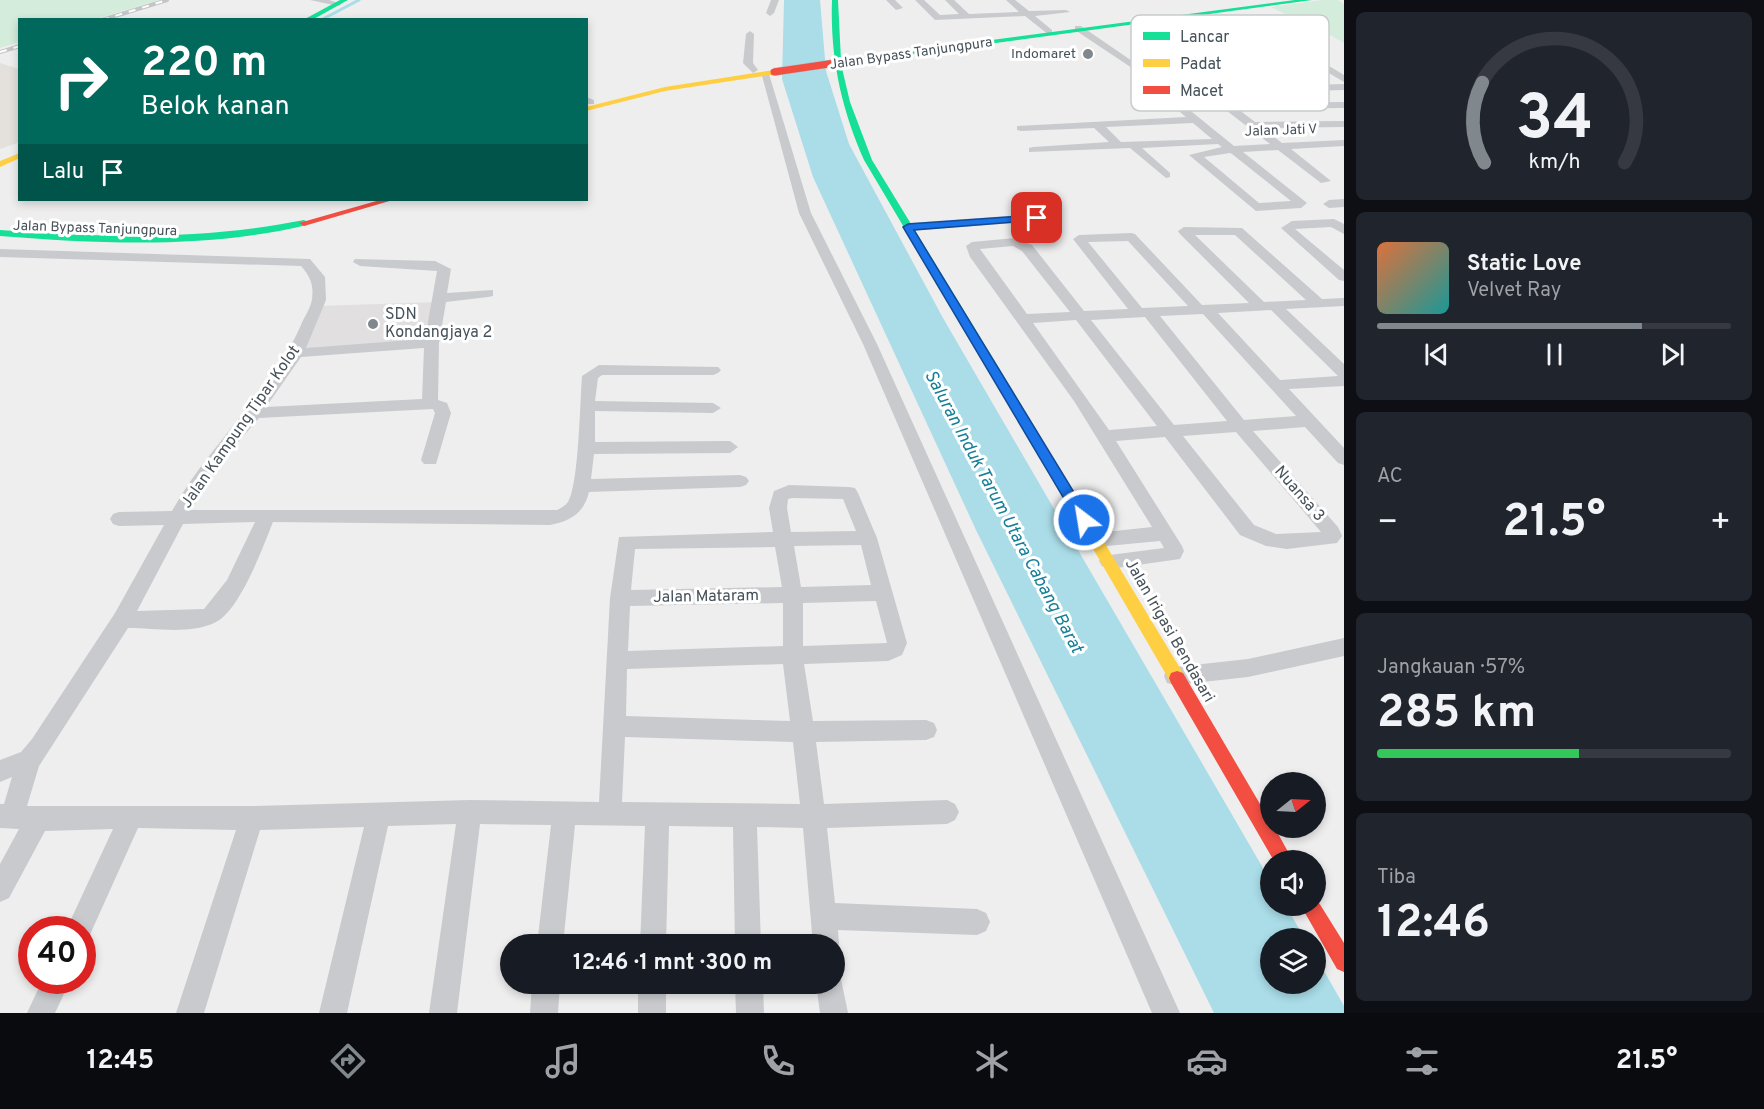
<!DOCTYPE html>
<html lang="id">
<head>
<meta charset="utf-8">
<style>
  :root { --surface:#171b24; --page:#20242c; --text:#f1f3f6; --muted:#9ea1a6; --line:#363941; --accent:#81888d }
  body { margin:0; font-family:Overpass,sans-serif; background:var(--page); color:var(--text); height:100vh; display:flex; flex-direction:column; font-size:22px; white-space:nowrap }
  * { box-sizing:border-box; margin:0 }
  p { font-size:20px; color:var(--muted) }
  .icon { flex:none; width:33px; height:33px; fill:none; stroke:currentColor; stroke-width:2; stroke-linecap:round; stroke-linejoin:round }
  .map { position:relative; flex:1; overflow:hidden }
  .details { display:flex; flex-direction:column; gap:12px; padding:12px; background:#0d0f14; width:420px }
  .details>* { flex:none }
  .guide { position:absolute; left:18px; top:18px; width:570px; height:183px; border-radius:0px; box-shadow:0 3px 9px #0003; background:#00695c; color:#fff; overflow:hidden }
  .needle { width:39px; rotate:72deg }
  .tools { position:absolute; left:1260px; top:772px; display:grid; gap:12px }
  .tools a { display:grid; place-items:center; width:66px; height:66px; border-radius:50%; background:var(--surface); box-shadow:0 3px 9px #0003; font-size:30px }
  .speed { position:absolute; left:18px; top:916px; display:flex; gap:12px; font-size:30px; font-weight:700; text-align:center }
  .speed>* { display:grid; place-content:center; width:78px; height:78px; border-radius:50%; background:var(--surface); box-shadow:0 3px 9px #0003; line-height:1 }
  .speed .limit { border:9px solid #d22; background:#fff; color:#111 }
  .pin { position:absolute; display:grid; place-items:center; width:51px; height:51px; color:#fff; margin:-26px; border-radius:12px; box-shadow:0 3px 9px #0006 }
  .me { position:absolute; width:66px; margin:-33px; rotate:329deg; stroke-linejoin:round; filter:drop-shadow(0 0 4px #0008) }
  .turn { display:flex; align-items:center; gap:21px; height:126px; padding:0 24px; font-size:27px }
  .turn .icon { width:78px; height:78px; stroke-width:2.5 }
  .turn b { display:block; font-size:42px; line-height:51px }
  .then { display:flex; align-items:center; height:57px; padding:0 24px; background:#0003; gap:12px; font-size:22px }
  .big { font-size:45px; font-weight:700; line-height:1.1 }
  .details .widget { flex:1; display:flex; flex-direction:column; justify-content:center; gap:9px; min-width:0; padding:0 21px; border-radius:9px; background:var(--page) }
  .details .dial { align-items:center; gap:0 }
  .dial svg { height:156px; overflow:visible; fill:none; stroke:var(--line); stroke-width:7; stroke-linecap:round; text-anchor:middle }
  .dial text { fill:var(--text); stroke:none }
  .song { display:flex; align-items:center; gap:18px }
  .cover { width:72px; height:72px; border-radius:9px; background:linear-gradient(135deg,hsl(20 70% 55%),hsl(180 70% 35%)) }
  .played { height:6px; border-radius:3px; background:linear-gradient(90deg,var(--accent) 75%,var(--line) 75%) }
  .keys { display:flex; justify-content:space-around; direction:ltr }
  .heat { display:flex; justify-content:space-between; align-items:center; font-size:33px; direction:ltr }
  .charge { height:9px; border-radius:4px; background:linear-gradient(90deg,#34c759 57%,var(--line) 0) }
  .trip { position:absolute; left:500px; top:934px; width:345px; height:60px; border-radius:30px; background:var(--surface); box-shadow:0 3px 9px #0003; font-weight:700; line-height:60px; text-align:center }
  .menu { display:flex; height:96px; justify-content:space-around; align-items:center; background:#090b0e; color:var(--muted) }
  .menu .icon { width:42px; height:42px }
  .menu .selected { color:var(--accent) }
  .menu b { font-size:27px; color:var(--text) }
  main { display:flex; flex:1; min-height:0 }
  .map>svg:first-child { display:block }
  .commercial { fill:#e4e1dc }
  .education { fill:#e1dfdf }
  .green { fill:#d4ecdc }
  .water { fill:#aadde8 }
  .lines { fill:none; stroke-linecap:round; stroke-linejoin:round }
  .stream { stroke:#aadde8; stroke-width:3 }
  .street { fill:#c8cacd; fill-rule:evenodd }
  .fast { fill:#16e098; fill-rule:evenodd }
  .slow { fill:#ffcf43; fill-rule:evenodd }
  .jam { fill:#f24e42; fill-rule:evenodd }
  .rail-casing { stroke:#c3c5c7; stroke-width:4 }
  .rail { stroke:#fff; stroke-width:2; stroke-dasharray:7; stroke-linecap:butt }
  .jam-bridge-casing { stroke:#b4b8bd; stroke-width:8; stroke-linecap:butt }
  .jam-bridge { stroke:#f24e42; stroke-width:7 }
  .route { fill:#1a73e8; stroke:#114b97; stroke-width:1.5 }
  .poi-dot { fill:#81888d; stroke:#fff; stroke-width:2 }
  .labels { text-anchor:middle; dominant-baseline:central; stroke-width:6; stroke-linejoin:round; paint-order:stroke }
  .far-street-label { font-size:14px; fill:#465159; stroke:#fff }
  .far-poi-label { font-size:14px; fill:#465159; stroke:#fff; text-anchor:end }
  .poi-label { font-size:16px; fill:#465159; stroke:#fff; text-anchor:start }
  .street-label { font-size:16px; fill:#465159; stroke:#fff }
  .water-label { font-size:18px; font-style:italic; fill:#157f97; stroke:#fff }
  .key { fill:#fff; stroke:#c8cbcd; stroke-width:1.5 }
  .key-label { font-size:16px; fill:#465159 }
</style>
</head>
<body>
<main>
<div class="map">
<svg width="1344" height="1013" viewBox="0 0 1344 1013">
  <rect width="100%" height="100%" fill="#efeeee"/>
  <path class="commercial" d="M0,63L19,69L20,142L0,149Z"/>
  <path class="education" d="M437,302L431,342L300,350L319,306Z"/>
  <path class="green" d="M0,0H159L95,19L20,20L19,42L0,48Z
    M1322,0H1338L1344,4V43L1323,31L1285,32L1258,19L1291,17L1271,7Z"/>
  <path class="water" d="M784,0H820L826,71L849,144L943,318L1270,880V906H1286L1305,939H1270V984H1316V957L1344,1006V1013H1214L976,530L813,177L782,79Z"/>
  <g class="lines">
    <path class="stream" d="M321,20L359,0"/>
    <path class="street" d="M310,0H329L342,4L338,6Z
      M771,0H779L774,13L770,16L766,13Z
      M886,0H895L903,8L896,10Z
      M915,0H924L940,15L959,14L945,0H954L969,14L1019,12L1006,0H1015L1029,11L1066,10L1070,12L1035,16L1052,30V34L1049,35L1025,16L935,20Z
      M1075,26H1081L1173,89L1344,84V90L1217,93L1230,103L1344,102V108L1238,109L1255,122L1344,121V127L1263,128L1282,143L1344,140V146L1291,149L1331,181L1321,183L1278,150L1243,152L1307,203L1301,208L1256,211L1189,155L1222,147L1218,144L1142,148L1170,173V177L1166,178L1130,148L1029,152V148L1033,147L1109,142L1094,128L1021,131L1017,130V126L1186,117L1159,94L1157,92L1162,88L1075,30ZM1205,94L1270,144L1234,146L1176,99L1178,95ZM1193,123L1212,139L1121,142L1106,127ZM1230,153L1232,154L1291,201L1259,203L1204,157Z
      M750,31L754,34L753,63L758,70L753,73L743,63L746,34Z
      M1305,55H1311L1344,75V82L1305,59Z
      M761,72L769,74L811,213L877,344L1180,1013H1152L863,344L799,213Z
      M586,97L594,100V104H586Z
      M1344,199V207L1329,208L1323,204L1329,200Z
      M1037,214L1041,215V221L908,231L902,227L908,223Z
      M1334,219L1344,224V234L1331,227L1295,229L1344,270V281L1339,280L1281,228L1292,221Z
      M1184,227L1242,228L1322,299L1344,298V306L1286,309L1344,364V386L1289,389L1344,448V465L1338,463L1305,427L1253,431L1338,527L1342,536L1337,543L1287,549L1266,546L1240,535L1165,437L1116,441L1182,546L1184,551L1180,559L1109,569L1102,566L1099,561L1102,556L1164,548L1160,541L1096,547L1089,545L1087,540L1089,535L1096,533L1152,527L1074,401L970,257L966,246L972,242L1015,238L1032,245L1084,311L1128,309L1073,239L1079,235L1131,233L1135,234L1202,305L1249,303L1180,234L1178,231ZM1195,235H1235L1306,300L1264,302ZM1128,241L1188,306L1142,308L1088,242ZM1013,246L1022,251L1070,312L1027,314L980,249ZM1271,310L1338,376L1280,380L1218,313ZM1203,314L1296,416L1244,420L1160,316ZM1145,317L1227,421L1174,425L1091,320ZM1076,320L1157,426L1109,430L1033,323ZM1236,432L1321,532L1276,534L1254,525L1183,436Z
      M0,249L310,259L325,277L326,300L306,348L425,339L437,271L360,266L353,262L355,259L435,261L451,269L447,293L493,290V296L488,297L446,302L439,343L438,400L447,403L451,413L436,464H424L421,460L435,413L433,409L259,418L227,455L191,510H557C561,508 565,506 568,502C579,485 580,400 582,376L599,365L718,367L721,370L718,373L713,375H602L598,378L595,401L713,403L721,408L713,413L595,411V442L730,441L738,447L730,453L594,454L591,479L740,475L746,477L749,481L746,485L740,487L589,492C584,513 571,521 550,525L273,522C263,547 240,610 216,622C191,635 155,628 128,628L39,766L27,806H252L470,800L599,802L610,598L619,537L773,532L769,508L774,491L789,485L849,487L855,488L858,493L877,538L907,643L902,655L888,661L804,664L813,721L926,720L934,723L937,730L934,737L926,740L816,742L824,804L947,800L955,804L959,812L955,820L947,824L827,828L835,903L977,909L986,913L990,922L986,931L977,935L838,930L839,945L834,955V945H813L803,828L757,827L761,945H735L733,827L669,826L666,945H640L645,826L575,825L563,945H537L551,825L480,824L457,1013H429L456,824L388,826L347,1013H319L364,827L260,830L204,1013H176L236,830L138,828L88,939L82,942V930H66L113,829L45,831L9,898L0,902V864L19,829L0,828V804H4L12,777L0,782V760L21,752L32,739L115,613L164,525L119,526L113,524L110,519L113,514L119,512L172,511C209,444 270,395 301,325C304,317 311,308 312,299C314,285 310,276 301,266L0,257ZM424,348L422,399L266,407L301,357ZM792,498L843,499L856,531L791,532L787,508L788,499ZM255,522L227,580L204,609L137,611L183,524ZM861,545L871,585L801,587L794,546ZM775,547L782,587L631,590L635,549ZM876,601L887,643L803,646V603ZM783,603V646L628,651L630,606ZM783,664L790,721L626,716L627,669ZM625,737L793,742L800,804L622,802Z
      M1344,638V656L1248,677L1175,685L1167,683L1164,676L1167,669L1175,667L1248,659Z
      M834,972L840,974L848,1013H820L816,984H834Z
      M42,981H70L55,1013H27Z
      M532,984H560L558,1013H530Z
      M638,984H666V1013H638Z
      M735,984H763L764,1013H736Z"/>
    <path class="fast" d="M340,0H348L312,20H303Z
      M832,0H838L841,60L1295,0H1312L841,64L850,102L872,160L1022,406L1016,410L1010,406L864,160C841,108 830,57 832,0Z
      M304,220L309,223L307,225C206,249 103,244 0,236V230C103,238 203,240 304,220Z"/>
    <path class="slow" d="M774,70H777V74L665,91L586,111V107L665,87Z
      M20,153V158L0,167V161Z
      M1016,402L1022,406L1183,673L1185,678L1183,683L1177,685L1171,683L1010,406Z"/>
    <path class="jam" d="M380,200H393L304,226L299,223Z
      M1177,671L1183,673L1270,821V828H1275L1293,861H1274L1171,683L1169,678L1171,673Z
      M1316,898L1344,943V972L1337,969L1301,906H1316Z"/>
    <defs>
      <path id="rail" d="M102,20L167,0
        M0,52L20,46"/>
    </defs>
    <use href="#rail" class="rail-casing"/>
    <use href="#rail" class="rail"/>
    <defs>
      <path id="jam-bridge" d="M774,72L842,62"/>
    </defs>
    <use href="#jam-bridge" class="jam-bridge-casing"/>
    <use href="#jam-bridge" class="jam-bridge"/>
  </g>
  <path class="route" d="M1037,215L1040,216V220L914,230L1089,517V524H1079L903,227L908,224Z"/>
  <g class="poi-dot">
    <circle cx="1088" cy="54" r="6"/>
    <circle cx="373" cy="324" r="6"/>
  </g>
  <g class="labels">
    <g class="far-street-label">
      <text transform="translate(911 54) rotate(-8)">Jalan Bypass Tanjungpura</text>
      <text transform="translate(1281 131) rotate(-2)">Jalan Jati V</text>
      <text transform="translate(95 229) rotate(2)">Jalan Bypass Tanjungpura</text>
    </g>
    <g class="far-poi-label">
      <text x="1076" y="54">Indomaret</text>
    </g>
    <g class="poi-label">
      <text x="385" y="315">SDN<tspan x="385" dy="18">Kondangjaya 2</tspan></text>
    </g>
    <g class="street-label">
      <text transform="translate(241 427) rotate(-55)">Jalan Kampung Tipar Kolot</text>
      <text transform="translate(1299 494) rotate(49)">Nuansa 3</text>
      <text transform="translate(706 597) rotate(-1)">Jalan Mataram</text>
      <text transform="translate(1169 631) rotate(60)">Jalan Irigasi Bendasari</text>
    </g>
    <g class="water-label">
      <text transform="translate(1003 512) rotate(62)">Saluran Induk Tarum Utara Cabang Barat</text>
    </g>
  </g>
  <rect x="1131" y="15" width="198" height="96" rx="9" class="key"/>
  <rect x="1143" y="32" width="27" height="8" fill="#16e098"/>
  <rect x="1143" y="59" width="27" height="8" fill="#ffcf43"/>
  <rect x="1143" y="86" width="27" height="8" fill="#f24e42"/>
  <g class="key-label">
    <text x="1180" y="42">Lancar</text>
    <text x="1180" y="69">Padat</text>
    <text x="1180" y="96">Macet</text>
  </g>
</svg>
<div class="tools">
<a><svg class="needle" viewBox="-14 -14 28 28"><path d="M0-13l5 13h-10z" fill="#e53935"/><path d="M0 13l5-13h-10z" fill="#9ea1a6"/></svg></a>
<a><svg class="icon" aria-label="sound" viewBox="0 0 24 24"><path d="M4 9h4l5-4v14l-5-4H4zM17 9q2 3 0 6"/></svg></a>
<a><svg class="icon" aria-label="layers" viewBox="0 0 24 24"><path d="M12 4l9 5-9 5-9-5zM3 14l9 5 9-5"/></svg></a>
</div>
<div class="speed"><div class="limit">40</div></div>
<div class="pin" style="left:1037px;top:218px;background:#d93025"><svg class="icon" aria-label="arrive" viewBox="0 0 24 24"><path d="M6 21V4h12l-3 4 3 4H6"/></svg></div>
<svg class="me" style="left:1084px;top:520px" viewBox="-20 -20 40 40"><circle r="17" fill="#1a73e8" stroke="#fff" stroke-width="3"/><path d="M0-11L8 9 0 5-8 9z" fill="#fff"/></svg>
<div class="trip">12:46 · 1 mnt · 300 m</div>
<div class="guide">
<div class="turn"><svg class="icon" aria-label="right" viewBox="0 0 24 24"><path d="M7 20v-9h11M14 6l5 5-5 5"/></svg><div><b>220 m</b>Belok kanan</div></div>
<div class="then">Lalu<svg class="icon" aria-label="arrive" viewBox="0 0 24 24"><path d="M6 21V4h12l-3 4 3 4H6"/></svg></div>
</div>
</div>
<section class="details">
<div class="widget dial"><svg viewBox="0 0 100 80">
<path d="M14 69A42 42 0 1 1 86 69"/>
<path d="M14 69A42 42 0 0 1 13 28" stroke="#81888d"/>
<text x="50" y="56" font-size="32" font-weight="700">34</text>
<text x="50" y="72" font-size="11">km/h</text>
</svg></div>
<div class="widget">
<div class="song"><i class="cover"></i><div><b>Static Love</b><p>Velvet Ray</p></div></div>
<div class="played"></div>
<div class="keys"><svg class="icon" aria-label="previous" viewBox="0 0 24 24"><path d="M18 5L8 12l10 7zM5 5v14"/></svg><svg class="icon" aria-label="pause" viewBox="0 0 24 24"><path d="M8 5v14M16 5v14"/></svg><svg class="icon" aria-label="next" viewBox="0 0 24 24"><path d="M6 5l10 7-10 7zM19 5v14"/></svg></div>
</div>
<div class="widget"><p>AC</p>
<div class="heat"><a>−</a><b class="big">21.5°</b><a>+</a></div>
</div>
<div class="widget"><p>Jangkauan · 57%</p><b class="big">285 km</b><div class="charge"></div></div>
<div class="widget"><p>Tiba</p><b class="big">12:46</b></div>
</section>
</main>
<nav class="menu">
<b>12:45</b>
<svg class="icon selected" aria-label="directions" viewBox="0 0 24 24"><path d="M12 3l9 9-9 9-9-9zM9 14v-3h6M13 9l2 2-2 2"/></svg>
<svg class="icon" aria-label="music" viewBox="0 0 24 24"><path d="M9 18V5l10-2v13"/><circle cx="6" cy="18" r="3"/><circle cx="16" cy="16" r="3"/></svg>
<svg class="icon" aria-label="phone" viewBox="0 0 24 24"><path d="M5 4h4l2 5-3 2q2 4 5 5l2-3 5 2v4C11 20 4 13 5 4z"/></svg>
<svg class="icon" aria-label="climate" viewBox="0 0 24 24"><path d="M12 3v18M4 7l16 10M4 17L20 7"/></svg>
<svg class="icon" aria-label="car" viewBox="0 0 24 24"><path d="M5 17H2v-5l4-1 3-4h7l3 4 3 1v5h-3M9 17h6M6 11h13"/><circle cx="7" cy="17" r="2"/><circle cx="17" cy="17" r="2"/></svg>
<svg class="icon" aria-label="filters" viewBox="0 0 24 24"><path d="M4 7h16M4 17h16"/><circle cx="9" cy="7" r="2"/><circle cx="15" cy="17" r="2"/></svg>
<b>21.5°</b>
</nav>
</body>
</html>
